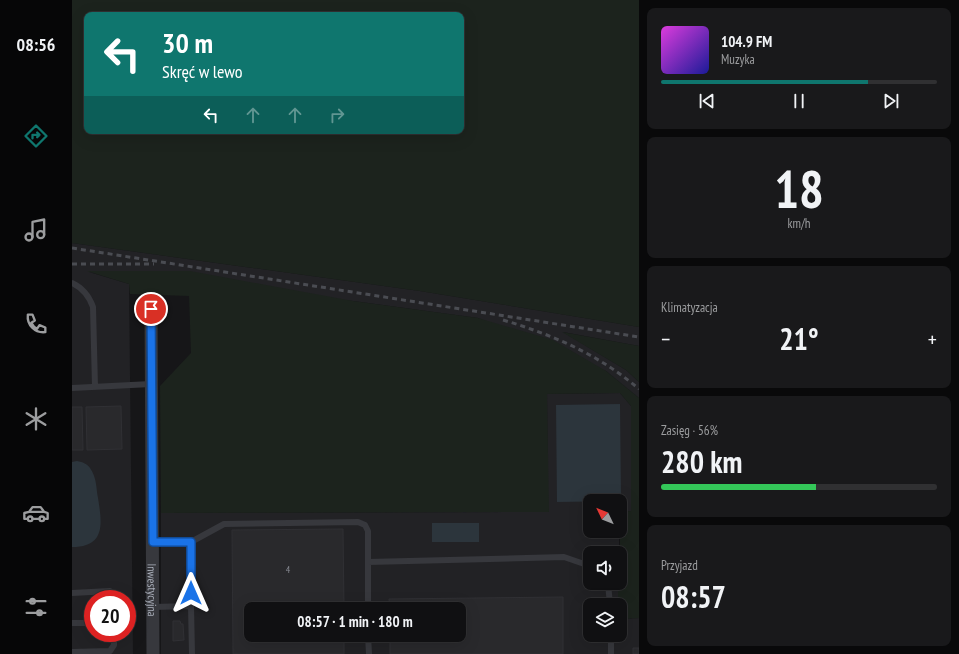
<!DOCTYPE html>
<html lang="pl">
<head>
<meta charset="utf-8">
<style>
  :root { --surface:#101012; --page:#19191b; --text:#f1f3f6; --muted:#9c9d9f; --line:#303032; --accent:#0f766e }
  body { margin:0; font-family:"PT Sans Narrow",sans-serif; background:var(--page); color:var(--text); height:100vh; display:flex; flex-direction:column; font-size:15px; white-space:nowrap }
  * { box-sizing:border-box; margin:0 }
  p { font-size:13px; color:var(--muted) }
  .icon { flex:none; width:22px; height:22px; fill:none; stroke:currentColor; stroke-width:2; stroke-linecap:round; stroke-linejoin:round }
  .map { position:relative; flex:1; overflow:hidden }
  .panel { display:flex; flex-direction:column; gap:8px; padding:8px; background:#09090a; width:320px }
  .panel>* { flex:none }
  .guide { position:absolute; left:12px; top:12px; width:380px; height:122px; border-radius:8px; box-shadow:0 4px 16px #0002,0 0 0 1px var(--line); background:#0f766e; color:#fff; overflow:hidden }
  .needle { width:26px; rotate:313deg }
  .fabs { position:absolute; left:511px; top:494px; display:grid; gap:8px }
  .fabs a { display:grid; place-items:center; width:44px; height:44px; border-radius:8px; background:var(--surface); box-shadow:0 4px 16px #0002,0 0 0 1px var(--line); font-size:20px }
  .speed { position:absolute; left:12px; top:590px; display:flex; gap:8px; font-size:20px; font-weight:700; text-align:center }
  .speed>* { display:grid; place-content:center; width:52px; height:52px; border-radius:50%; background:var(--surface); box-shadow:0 4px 16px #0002,0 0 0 1px var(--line); line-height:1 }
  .speed .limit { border:6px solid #d22; background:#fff; color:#111 }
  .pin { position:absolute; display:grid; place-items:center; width:34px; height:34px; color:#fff; margin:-17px; border:2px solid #fff; border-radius:50%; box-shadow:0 1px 4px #0007 }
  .me { position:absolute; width:44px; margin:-22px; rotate:0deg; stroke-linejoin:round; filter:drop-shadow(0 0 3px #0008) }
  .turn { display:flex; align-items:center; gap:14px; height:84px; padding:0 12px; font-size:18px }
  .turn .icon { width:52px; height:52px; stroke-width:2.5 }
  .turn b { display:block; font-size:28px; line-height:34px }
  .lanes { display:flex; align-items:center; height:38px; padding:0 12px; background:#0003; justify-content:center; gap:20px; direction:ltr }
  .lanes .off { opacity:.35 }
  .big { font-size:30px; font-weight:800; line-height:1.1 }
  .panel .tile { flex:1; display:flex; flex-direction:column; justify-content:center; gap:6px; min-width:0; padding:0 14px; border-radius:8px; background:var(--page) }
  .panel .dial { align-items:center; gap:0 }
  .dial b { font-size:52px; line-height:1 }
  .song { display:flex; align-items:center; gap:12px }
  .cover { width:48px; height:48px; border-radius:6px; background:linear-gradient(135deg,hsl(300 70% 55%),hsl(240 70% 35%)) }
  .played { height:4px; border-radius:2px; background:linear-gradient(90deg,var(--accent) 75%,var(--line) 75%) }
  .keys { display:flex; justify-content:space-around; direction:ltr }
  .heat { display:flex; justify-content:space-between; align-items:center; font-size:22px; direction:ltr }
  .charge { height:6px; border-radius:3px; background:linear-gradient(90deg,#34c759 56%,var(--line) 0) }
  .trip { position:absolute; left:172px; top:602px; width:222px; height:40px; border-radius:8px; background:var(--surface); box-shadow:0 4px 16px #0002,0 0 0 1px var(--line); font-weight:800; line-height:40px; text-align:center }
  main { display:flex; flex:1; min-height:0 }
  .tab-bar { display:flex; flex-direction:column; width:72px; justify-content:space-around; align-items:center; background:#060607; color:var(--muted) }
  .tab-bar .icon { width:28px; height:28px }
  .tab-bar .on { color:var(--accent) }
  .tab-bar b { font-size:18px; color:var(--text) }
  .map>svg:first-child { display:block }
  .built { fill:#222225; fill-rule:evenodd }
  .green { fill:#1c231d; fill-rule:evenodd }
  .water { fill:#2c353c }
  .building { fill:#29292c; stroke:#303034 }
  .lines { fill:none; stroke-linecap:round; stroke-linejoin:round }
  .service { stroke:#37383d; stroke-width:6 }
  .minor { stroke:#37383d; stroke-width:13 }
  .rail { stroke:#4a4c52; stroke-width:3; stroke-dasharray:5 4; stroke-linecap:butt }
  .route-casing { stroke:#114b97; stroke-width:10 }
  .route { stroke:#1a73e8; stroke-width:7 }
  .labels { text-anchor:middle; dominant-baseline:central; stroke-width:4; stroke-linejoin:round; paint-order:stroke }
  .number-label { font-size:10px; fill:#888b94 }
  .street-label { font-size:12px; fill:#a8adb8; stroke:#111113 }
</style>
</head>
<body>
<main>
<nav class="tab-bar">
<b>08:56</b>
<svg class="icon on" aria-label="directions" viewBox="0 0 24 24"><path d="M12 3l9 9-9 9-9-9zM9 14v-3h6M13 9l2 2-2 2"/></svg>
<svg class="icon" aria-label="music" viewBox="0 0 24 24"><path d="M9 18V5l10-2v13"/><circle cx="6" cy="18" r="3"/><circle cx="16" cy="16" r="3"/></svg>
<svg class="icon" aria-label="phone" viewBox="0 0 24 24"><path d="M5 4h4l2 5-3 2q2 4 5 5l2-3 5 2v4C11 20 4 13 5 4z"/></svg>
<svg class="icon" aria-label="climate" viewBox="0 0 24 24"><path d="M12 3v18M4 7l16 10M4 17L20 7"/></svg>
<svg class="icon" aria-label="car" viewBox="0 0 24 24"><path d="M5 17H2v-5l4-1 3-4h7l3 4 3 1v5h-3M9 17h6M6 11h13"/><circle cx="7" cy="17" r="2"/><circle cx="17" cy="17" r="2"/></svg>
<svg class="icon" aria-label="filters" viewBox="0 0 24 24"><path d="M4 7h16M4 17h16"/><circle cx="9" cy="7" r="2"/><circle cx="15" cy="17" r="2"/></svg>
</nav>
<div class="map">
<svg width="567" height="654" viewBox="0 0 567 654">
  <rect width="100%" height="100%" fill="#161618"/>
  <path class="built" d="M0,243L348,291L567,327V346L491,332L554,370L567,382V398L534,371L406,318L281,301L17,272L57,284L61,654H0ZM21,599H55V633H21Z
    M548,393L559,406V511L548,512V501H518V531H547V553H518V583H546V605H518V635H548V619L567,618V654H89V513L476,512L475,394ZM179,609H387V635H179Z"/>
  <path class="green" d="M0,0H567V327L348,291L0,243ZM15,15H389V131H15Z
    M15,271H118L281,301L406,318L481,340L534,371L567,398V618L548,619V605H546V583H548V512L559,511V406L548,393L475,394L477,512L89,513L88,386L119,353L117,296L58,294L57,284Z
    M490,332L567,346V382L554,370Z"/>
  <path class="water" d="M548,404L549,501L485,502L484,405Z
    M5,461C11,462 15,464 18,468C25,478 24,488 26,498C30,523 34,547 0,547V462Z
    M360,523H407V542H360Z"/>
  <path class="building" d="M49,406L50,449L15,450L14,407Z
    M0,407H10L11,450H0Z
    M271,529L272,609H179V635H272V654H161L160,530Z
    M491,597V654H318V635H387V609H318L317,599Z
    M101,621H108L109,624H111L112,640L101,641Z
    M561,648H567V654H561Z"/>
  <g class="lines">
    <path class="service" d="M0,283C11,288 17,296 21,307L23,387
      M0,388L79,384
      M81,542H119L152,524L286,522L293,525L296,531V609
      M296,562L492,557L518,566
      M536,583L538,605
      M0,593L38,591L43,596V599
      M119,606V542
      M81,607L119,606L120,654
      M0,623H21
      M296,635L297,654
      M539,635V654
      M0,652L38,651L42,645V633"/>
    <path class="minor" id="s1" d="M79,309L81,654"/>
    <path class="rail" d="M0,248L567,337
      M0,264H82
      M431,320C481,335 526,354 567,389"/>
  </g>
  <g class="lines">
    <defs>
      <path id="route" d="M79,309L81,542H119V593"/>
    </defs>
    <use href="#route" class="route-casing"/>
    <use href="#route" class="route"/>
  </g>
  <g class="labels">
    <g class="number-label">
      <text x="216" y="569">4</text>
    </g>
    <g class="street-label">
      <text stroke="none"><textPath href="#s1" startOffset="281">Inwestycyjna</textPath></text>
    </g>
  </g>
</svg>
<div class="fabs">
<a><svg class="needle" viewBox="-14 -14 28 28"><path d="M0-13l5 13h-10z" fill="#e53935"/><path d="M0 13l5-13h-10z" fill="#9c9d9f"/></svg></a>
<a><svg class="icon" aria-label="sound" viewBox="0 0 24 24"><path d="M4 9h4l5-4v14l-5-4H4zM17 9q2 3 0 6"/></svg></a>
<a><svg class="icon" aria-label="layers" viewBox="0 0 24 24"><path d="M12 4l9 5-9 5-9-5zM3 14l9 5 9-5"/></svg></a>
</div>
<div class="speed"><div class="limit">20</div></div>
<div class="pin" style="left:79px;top:309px;background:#d93025"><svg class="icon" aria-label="arrive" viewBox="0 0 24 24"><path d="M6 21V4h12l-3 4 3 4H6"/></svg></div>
<svg class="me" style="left:119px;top:593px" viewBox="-20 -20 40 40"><path d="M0-17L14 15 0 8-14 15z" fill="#1a73e8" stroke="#fff" stroke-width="4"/></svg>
<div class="trip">08:57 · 1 min · 180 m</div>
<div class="guide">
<div class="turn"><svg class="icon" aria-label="left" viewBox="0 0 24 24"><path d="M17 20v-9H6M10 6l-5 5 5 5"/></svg><div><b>30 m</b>Skręć w lewo</div></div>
<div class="lanes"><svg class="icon" aria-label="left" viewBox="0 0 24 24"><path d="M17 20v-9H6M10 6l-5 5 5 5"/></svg><svg class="icon off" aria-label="ahead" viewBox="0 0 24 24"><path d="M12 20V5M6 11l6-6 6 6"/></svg><svg class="icon off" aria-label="ahead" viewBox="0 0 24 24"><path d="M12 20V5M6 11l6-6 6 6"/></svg><svg class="icon off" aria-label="right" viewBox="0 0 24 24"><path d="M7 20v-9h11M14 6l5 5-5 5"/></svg></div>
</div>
</div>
<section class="panel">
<div class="tile">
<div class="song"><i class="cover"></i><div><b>104.9 FM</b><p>Muzyka</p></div></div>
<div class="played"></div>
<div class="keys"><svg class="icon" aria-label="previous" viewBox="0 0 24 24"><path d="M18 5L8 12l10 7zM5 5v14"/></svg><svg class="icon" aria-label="pause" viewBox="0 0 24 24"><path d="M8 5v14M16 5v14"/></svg><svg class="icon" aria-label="next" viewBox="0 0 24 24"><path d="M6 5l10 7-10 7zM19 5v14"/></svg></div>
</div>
<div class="tile dial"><b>18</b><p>km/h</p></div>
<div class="tile"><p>Klimatyzacja</p>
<div class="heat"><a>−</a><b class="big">21°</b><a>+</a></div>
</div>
<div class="tile"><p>Zasięg · 56%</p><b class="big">280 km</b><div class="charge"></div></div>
<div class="tile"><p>Przyjazd</p><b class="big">08:57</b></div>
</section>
</main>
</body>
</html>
